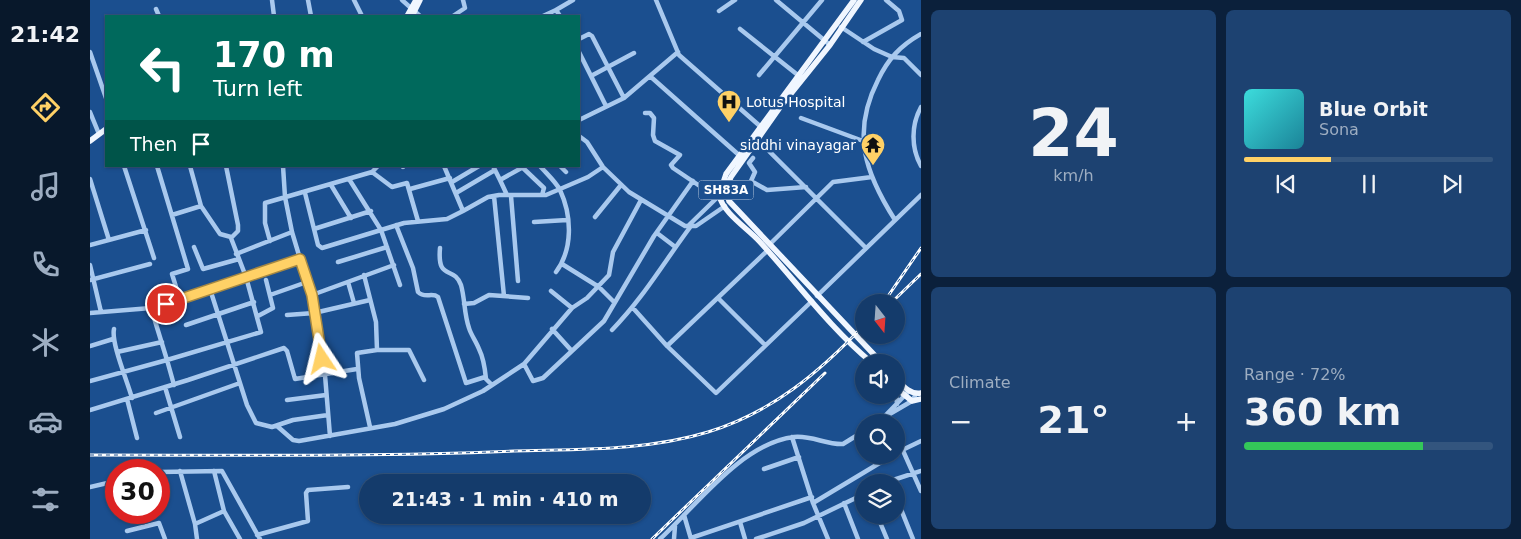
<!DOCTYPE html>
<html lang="en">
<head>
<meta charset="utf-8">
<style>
  :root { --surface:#143b6b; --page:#1d4271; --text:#f1f3f6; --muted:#9dadc1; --line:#33557e; --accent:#ffd166 }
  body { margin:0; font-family:"DejaVu Sans",sans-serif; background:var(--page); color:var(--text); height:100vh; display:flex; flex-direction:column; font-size:19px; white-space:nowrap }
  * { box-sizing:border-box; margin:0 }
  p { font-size:16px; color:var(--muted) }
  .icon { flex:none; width:28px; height:28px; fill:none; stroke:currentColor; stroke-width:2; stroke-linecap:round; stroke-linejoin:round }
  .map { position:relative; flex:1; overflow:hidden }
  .details { display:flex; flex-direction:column; gap:10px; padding:10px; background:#0b203b; width:600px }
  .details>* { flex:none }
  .hud { position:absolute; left:15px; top:15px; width:475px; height:152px; border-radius:0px; box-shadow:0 1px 4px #0004,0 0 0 1px var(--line); background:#00695c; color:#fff; overflow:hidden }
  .needle { width:32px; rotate:163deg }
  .buttons { position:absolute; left:765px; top:294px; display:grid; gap:10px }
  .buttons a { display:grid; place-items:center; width:50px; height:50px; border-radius:50%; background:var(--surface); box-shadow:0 1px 4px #0004,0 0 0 1px var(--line); font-size:25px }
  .speed { position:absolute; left:15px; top:459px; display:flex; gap:10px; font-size:25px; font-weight:700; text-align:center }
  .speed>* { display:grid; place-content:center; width:65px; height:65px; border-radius:50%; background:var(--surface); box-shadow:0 1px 4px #0004,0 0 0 1px var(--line); line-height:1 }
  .speed .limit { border:8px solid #d22; background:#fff; color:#111 }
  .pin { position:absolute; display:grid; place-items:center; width:42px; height:42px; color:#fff; margin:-21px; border:2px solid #fff; border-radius:50%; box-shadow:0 1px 5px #0007 }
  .me { position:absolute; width:55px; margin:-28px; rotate:350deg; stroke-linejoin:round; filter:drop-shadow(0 0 4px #0008) }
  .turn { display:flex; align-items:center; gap:18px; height:105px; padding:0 25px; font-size:22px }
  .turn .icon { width:65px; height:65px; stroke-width:2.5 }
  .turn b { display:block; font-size:35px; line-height:42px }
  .then { display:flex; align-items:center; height:48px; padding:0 25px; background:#0003; gap:10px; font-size:19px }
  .big { font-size:38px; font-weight:700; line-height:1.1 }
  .details .tile { flex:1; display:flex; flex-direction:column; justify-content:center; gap:8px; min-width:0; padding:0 18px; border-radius:8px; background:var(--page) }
  .details .dial { align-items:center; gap:0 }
  .dial b { font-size:65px; line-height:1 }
  .song { display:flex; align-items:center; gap:15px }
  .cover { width:60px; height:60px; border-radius:8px; background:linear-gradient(135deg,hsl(180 70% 55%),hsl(190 70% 35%)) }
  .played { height:5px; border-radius:2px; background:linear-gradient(90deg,var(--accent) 35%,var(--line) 35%) }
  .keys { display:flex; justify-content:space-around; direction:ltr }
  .heat { display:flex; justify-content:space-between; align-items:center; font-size:28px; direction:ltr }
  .charge { height:8px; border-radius:4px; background:linear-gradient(90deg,#34c759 72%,var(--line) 0) }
  .details .tiles { flex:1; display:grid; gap:10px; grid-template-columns:repeat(2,1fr) }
  .trip { position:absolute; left:269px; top:474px; width:292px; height:50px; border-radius:25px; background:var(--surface); box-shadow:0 1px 4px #0004,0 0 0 1px var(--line); font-weight:700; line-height:50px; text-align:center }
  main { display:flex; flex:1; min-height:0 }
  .dock { display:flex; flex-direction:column; width:90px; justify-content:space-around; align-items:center; background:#08182b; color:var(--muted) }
  .dock .icon { width:35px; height:35px }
  .dock .current { color:var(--accent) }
  .dock b { font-size:22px; color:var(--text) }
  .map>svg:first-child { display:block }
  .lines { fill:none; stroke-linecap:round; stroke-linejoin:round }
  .minor { stroke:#a9c9ee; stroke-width:4.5 }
  .major { stroke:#f0f6ff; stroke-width:5.5 }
  .rail-casing { stroke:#fff; stroke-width:3 }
  .rail { stroke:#1b4f8f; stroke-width:1; stroke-dasharray:4; stroke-linecap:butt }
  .route-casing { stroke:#a68842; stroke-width:12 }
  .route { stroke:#ffd166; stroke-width:9 }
  .labels { text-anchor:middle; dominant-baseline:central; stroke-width:5; stroke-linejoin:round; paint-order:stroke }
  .shield { fill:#1b4f8f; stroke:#bbcadd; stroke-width:1 }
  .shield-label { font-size:12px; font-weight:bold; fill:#fff }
  .poi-label { font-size:14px; fill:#fff; stroke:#1b4f8f; text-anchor:start }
</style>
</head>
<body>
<main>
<nav class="dock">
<b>21:42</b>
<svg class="icon current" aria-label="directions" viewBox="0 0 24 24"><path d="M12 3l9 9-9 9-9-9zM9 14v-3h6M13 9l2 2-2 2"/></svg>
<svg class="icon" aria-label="music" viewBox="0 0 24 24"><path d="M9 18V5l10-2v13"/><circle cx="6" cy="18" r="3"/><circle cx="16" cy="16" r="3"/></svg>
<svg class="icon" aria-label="phone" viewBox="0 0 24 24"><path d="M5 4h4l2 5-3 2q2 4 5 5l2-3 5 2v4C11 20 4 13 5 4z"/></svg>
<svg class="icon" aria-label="climate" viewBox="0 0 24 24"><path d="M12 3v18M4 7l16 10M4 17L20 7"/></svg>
<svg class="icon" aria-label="car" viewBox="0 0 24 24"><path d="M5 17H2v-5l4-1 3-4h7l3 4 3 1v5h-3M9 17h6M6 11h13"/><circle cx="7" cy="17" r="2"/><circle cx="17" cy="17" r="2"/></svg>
<svg class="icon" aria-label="filters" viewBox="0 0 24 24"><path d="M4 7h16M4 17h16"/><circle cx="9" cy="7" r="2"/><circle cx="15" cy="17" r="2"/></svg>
</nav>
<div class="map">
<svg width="831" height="539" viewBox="0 0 831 539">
  <rect width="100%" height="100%" fill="#1b4f8f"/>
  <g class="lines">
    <path class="minor" d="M182,0L184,16
      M218,0L221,16
      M264,0L272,16
      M312,0L330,16
      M566,0L589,55L671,127
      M686,0L740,45
      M66,9L69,16
      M466,10L483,0
      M629,11L645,0
      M363,16L375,8L373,0
      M453,16L466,10L470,16
      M751,27L784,49L802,57L814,58L831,75
      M650,29L709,76
      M489,39L499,34L502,36L534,98
      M773,42L812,20L809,11L796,0
      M0,52L16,98
      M489,52L516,106
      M669,75L732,0
      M501,76L544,53
      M561,77L650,156
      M831,107C821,125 821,148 831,166
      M0,112L9,134
      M555,113H560L564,118L563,135L565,141L590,155L581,165L583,168L626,197
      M711,118L773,141
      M489,120L534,98L588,52
      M489,136L497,142L513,167L539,192L595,226H606L635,206
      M673,145L776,248
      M663,158L659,163L665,172L661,181L677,190L716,187
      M34,166L64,258
      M193,166L195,197L202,232L223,302L235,375L240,436
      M313,166V167
      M354,166L373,211L398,197L409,195H456L498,177L513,167
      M403,166L410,180L435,166
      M450,166C456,173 466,182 470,190C482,216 483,249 466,272
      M470,166L476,172
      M433,168L454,188L452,195
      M282,172L302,187L317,183L328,221
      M0,179L19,240
      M259,179L291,230L310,285
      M410,180L417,195
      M362,182L389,166
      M241,185L261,218
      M320,189L360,178
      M215,193L228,245L232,248L314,223L357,219L373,211
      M366,193L405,170
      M404,196L414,296
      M421,196L428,281
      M551,200L523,252L519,275L497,298L482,308L434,364L443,381L453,378L514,321L564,236L603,181
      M111,206L130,234L141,237
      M82,215L111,206L100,166
      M505,217L531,185
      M805,220C775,173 761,133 788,80C798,59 810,46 831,34
      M444,222L477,220
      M306,225L323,268L328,292C335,299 342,292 348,297L376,383L395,377
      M599,225L636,189
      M224,229L281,211
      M567,233L584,246
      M180,241L175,223V203L282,172L288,166
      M680,244L743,182L782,177
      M0,245L56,230
      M104,247L113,269L149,259
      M350,248C347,282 364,265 371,285C375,299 374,314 379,328C381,335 386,341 389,349C394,359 395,368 396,379L402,385
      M677,251L577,346L626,393L722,301
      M146,254L202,232
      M248,262L297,247
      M472,264L509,287L524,302
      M0,265L11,312
      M274,275L286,322L287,350
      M0,280L60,264
      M258,282L264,303
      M120,289L157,405L166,423L182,427L203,420L238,415
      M461,291L482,308
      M180,295L217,282
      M222,295L304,265
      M727,296L831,195
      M628,298L675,345
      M90,300L210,259
      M374,304L384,303L399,295L438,298
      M61,308L77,360L171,332L156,277L141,238L148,231V225L136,166
      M543,308L577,346
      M0,313L61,308L90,300L82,274L98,269L67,166
      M197,315L224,313L280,300
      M168,316L183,308L176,280
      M96,325L164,302
      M24,329C21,343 37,380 42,398
      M462,329L481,350
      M522,330C554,297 574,262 601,226
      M0,346L23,339
      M27,352L72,342
      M0,381L77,360L84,385
      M75,387L90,437
      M806,393L807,404
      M37,399L47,438
      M197,400L236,395
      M0,410L98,380L194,348L197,351L205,379L267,369
      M66,413L150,383
      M793,418L819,391
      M786,422L822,401L826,394
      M187,426L203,440L209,441L305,424L354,409L393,391L434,364
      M280,427L269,378L267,353L287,350H319L334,380
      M806,435L831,491
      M702,437L723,503L738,539
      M806,453L831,441
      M674,469L709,457
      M90,471L105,524L107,539
      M124,471L134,511L150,539
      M69,472L132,471L170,539
      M797,482L831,471
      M0,487L26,481
      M806,497L823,539
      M723,503L803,455
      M754,503L768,539
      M594,515L601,539
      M787,515L797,539
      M650,522L655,539
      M105,524L134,511
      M37,531L69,523L75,539
      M167,535L218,521L216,493L218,490L258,487
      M601,538L722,497
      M570,539C607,505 652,443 704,437C721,435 737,445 753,444L774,431
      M584,539L585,526
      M666,539L714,523L774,494"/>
    <path class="major" d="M764,0L636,174L629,195C633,213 657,228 669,241C706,281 739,327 781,362
      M771,0L740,45L691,106L641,177L636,189L639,201L791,362
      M317,16L326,0
      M322,16L330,0
      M0,141L16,129
      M806,378C813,386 820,395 831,393
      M806,388L822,401L831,399"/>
    <defs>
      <path id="rail" d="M794,302L831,248
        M802,302L831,274
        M0,455C141,455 283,457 424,451C488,449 556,451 618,432C681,413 730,372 774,325
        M562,539L735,373"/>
    </defs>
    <use href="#rail" class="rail-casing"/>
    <use href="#rail" class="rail"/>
  </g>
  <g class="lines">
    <defs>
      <path id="route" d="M76,304L210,259L222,295L232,359"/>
    </defs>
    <use href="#route" class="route-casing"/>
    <use href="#route" class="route"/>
  </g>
  <defs>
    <symbol id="hospital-pin" viewBox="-11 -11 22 30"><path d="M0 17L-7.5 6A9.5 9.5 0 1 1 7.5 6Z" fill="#ffd166" stroke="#1b4f8f"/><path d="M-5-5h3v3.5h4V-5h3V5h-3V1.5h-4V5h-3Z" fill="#111"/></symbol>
    <symbol id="temple-pin" viewBox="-11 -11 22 30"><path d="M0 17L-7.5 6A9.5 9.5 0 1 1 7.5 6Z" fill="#ffd166" stroke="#1b4f8f"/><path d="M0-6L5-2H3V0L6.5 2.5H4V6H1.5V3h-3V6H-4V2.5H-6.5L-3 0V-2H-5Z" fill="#111"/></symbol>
  </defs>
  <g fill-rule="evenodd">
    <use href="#hospital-pin" x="625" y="88" width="28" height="38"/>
    <use href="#temple-pin" x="769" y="131" width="28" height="38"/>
  </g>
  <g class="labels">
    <rect class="shield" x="608.5" y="180.5" width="55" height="19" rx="4"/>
    <g class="shield-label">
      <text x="636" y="190">SH83A</text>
    </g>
    <g class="poi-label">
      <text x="656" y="102">Lotus Hospital</text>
      <text x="766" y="145" text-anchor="end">siddhi vinayagar</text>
    </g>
  </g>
</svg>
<div class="buttons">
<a><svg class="needle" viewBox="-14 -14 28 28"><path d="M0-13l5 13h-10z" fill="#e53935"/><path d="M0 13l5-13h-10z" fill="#9dadc1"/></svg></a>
<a><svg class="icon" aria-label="sound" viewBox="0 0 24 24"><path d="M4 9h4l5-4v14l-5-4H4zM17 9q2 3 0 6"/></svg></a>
<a><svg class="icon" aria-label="search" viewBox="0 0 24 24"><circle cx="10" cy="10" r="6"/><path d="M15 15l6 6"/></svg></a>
<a><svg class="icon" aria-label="layers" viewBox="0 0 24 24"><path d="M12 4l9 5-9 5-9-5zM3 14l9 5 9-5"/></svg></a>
</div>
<div class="speed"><div class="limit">30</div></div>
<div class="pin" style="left:76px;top:304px;background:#d93025"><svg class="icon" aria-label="arrive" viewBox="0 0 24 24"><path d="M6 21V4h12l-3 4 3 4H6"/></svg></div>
<svg class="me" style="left:232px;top:359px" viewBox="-20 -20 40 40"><path d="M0-17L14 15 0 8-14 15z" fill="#ffd166" stroke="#fff" stroke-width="4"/></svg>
<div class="trip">21:43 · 1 min · 410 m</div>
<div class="hud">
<div class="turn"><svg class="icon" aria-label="left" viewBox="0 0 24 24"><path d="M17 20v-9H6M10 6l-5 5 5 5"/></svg><div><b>170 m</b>Turn left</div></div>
<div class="then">Then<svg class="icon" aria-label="arrive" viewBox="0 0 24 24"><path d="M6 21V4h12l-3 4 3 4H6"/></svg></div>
</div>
</div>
<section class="details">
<div class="tiles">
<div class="tile dial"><b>24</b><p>km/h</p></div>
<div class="tile">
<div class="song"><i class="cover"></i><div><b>Blue Orbit</b><p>Sona</p></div></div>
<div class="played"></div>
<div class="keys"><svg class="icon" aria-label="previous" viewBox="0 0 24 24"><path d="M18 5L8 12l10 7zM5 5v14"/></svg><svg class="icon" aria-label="pause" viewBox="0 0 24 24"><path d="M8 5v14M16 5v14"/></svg><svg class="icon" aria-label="next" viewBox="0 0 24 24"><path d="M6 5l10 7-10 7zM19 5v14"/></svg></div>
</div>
<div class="tile"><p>Climate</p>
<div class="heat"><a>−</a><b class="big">21°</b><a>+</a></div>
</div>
<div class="tile"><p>Range · 72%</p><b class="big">360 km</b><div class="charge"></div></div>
</div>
</section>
</main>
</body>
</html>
